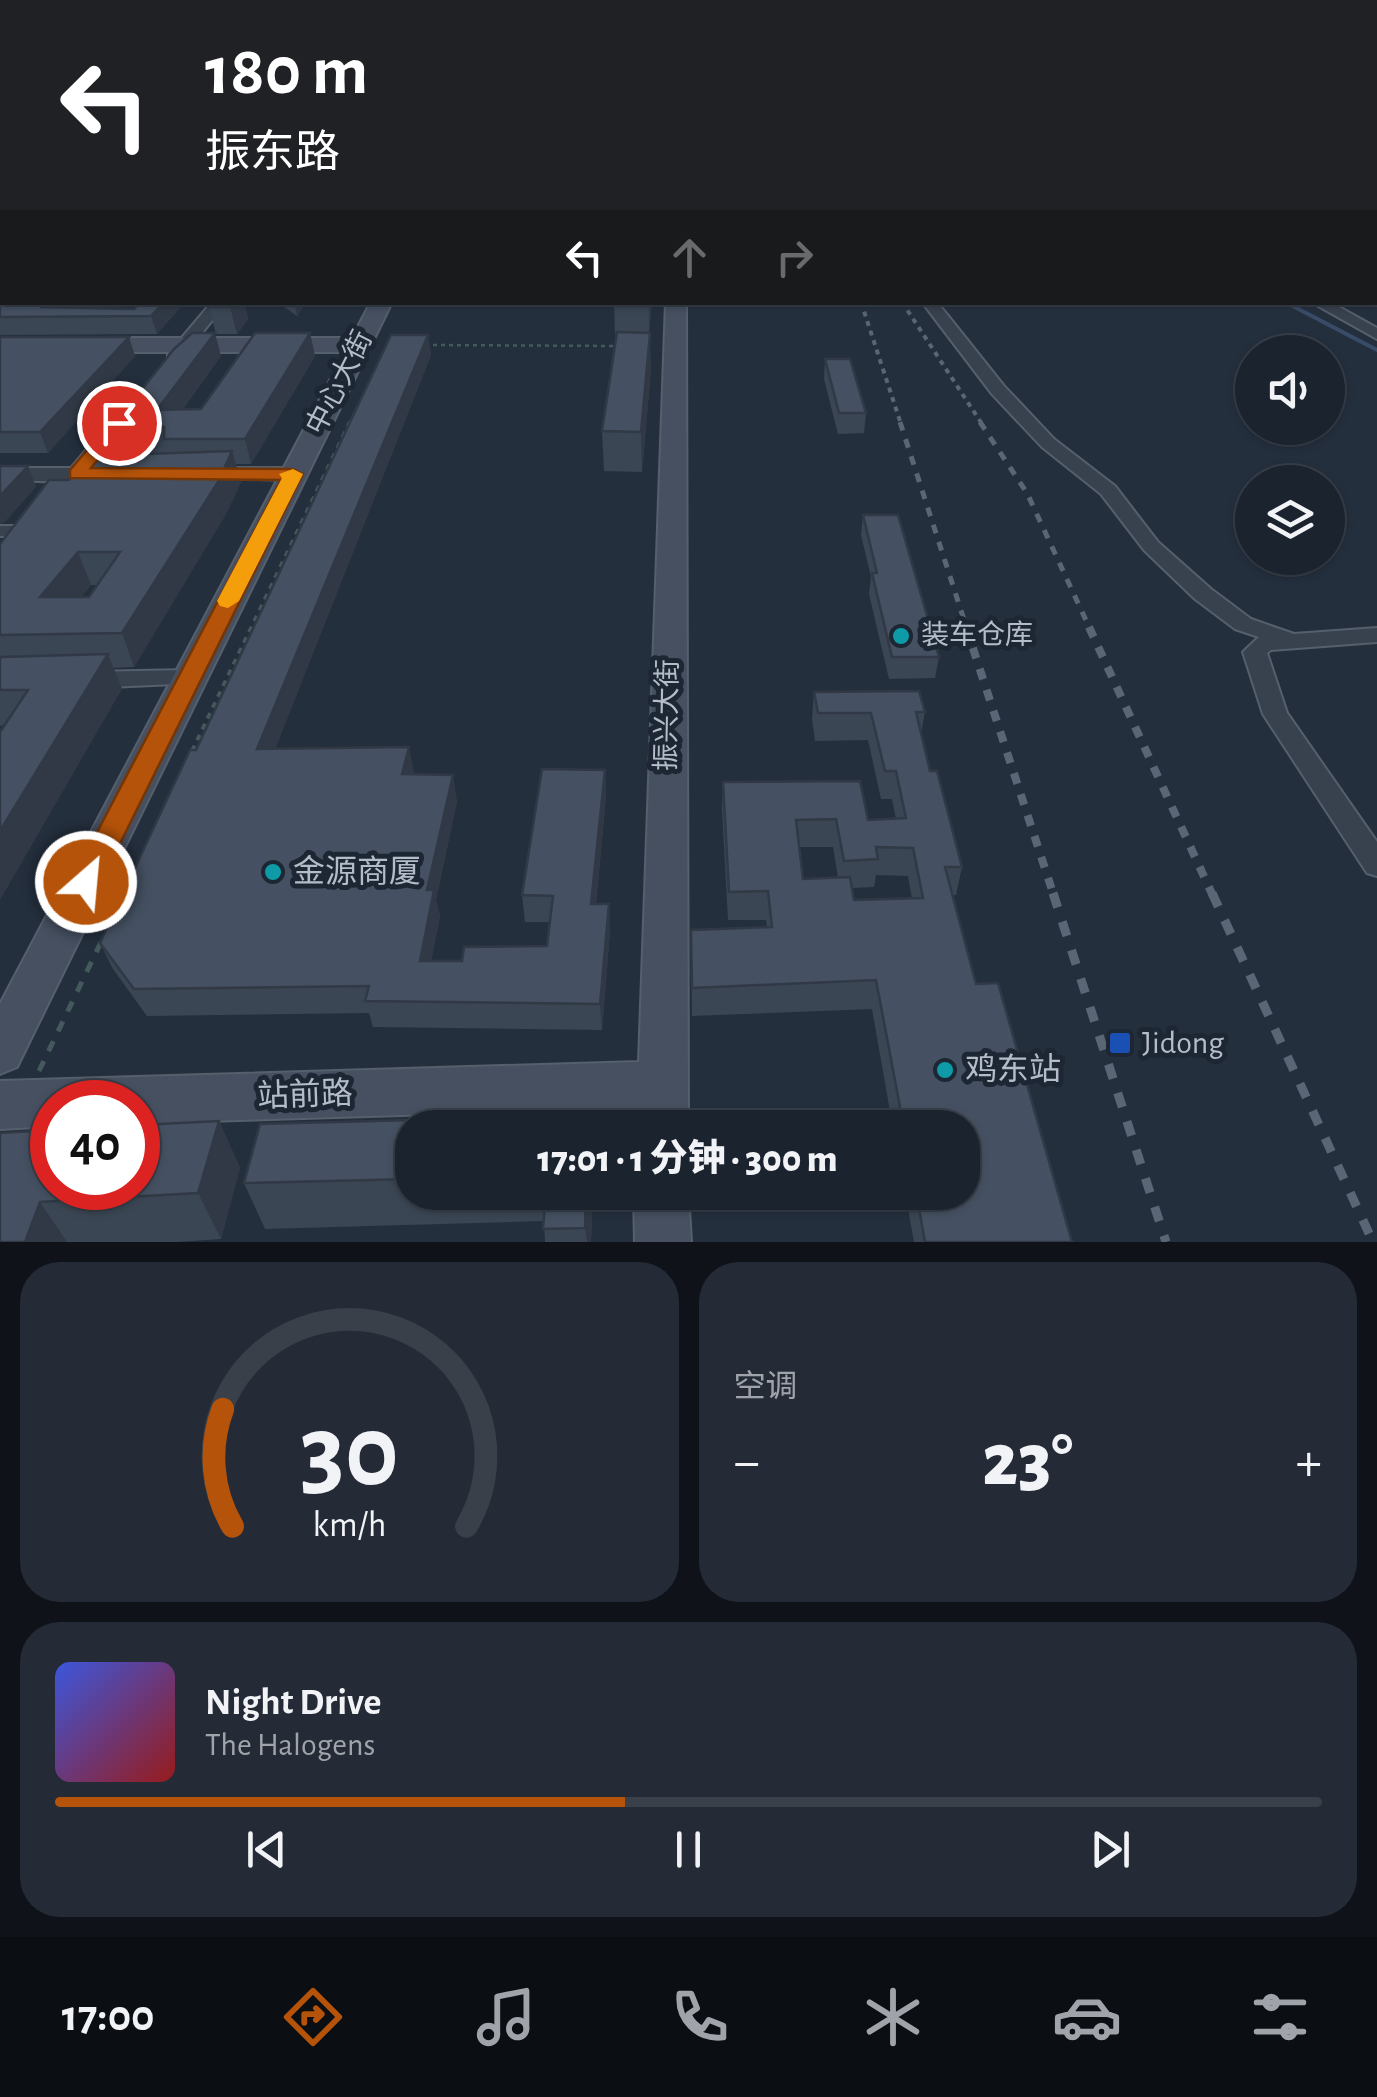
<!DOCTYPE html>
<html lang="zh">
<head>
<meta charset="utf-8">
<style>
  :root { --surface:#1b232e; --page:#242b36; --text:#f1f3f6; --muted:#a0a4aa; --line:#39404a; --accent:#b45309 }
  body { margin:0; font-family:"Alegreya Sans","Noto Sans SC",sans-serif; background:var(--page); color:var(--text); height:100vh; display:flex; flex-direction:column; font-size:38px; white-space:nowrap }
  * { box-sizing:border-box; margin:0 }
  p { font-size:32px; color:var(--muted) }
  .icon { flex:none; width:55px; height:55px; fill:none; stroke:currentColor; stroke-width:2; stroke-linecap:round; stroke-linejoin:round }
  .map { position:relative; height:1242px; overflow:hidden }
  .panel { display:flex; flex-direction:column; gap:20px; padding:20px; background:#0f1319; flex:1 }
  .panel>* { flex:none }
  .guide { position:absolute; left:0px; top:0px; width:1378px; height:305px; box-shadow:0 2px 8px #0004,0 0 0 2px var(--line); background:#202124; color:#fff; overflow:hidden }
  .tools { position:absolute; left:1235px; top:335px; display:grid; gap:20px }
  .tools a { display:grid; place-items:center; width:110px; height:110px; border-radius:50%; background:var(--surface); box-shadow:0 2px 8px #0004,0 0 0 2px var(--line); font-size:50px }
  .speed { position:absolute; left:30px; top:1080px; display:flex; gap:20px; font-size:50px; font-weight:700; text-align:center }
  .speed>* { display:grid; place-content:center; width:130px; height:130px; border-radius:50%; background:var(--surface); box-shadow:0 2px 8px #0004,0 0 0 2px var(--line); line-height:1 }
  .speed .limit { border:15px solid #d22; background:#fff; color:#111 }
  .pin { position:absolute; display:grid; place-items:center; width:85px; height:85px; color:#fff; margin:-42px; border:5px solid #fff; border-radius:50%; box-shadow:0 2px 10px #0007 }
  .me { position:absolute; width:110px; margin:-55px; rotate:27deg; stroke-linejoin:round; filter:drop-shadow(0 0 8px #0008) }
  .turn { display:flex; align-items:center; gap:35px; height:210px; padding:0 40px; font-size:45px }
  .turn .icon { width:130px; height:130px; stroke-width:2.5 }
  .turn b { display:block; font-size:70px; line-height:85px }
  .lanes { display:flex; align-items:center; height:95px; padding:0 40px; background:#0003; justify-content:center; gap:50px; direction:ltr }
  .lanes .off { opacity:.35 }
  .big { font-size:75px; font-weight:800; line-height:1.1 }
  .panel .card { flex:1; display:flex; flex-direction:column; justify-content:center; gap:15px; min-width:0; padding:0 35px; border-radius:40px; background:var(--page) }
  .panel .dial { align-items:center; gap:0 }
  .dial svg { height:260px; overflow:visible; fill:none; stroke:var(--line); stroke-width:7; stroke-linecap:round; text-anchor:middle }
  .dial text { fill:var(--text); stroke:none }
  .song { display:flex; align-items:center; gap:30px }
  .cover { width:120px; height:120px; border-radius:15px; background:linear-gradient(135deg,hsl(230 70% 55%),hsl(0 70% 35%)) }
  .played { height:10px; border-radius:5px; background:linear-gradient(90deg,var(--accent) 45%,var(--line) 45%) }
  .keys { display:flex; justify-content:space-around; direction:ltr }
  .heat { display:flex; justify-content:space-between; align-items:center; font-size:55px; direction:ltr }
  .panel .tiles { flex:1; display:grid; gap:20px; grid-template-columns:1fr 1fr }
  .card:last-child { grid-column:span 2 }
  .trip { position:absolute; left:395px; top:1110px; width:585px; height:100px; border-radius:40px; background:var(--surface); box-shadow:0 2px 8px #0004,0 0 0 2px var(--line); font-weight:800; line-height:100px; text-align:center }
  .menu { display:flex; height:160px; justify-content:space-around; align-items:center; background:#0b0e12; color:var(--muted) }
  .menu .icon { width:70px; height:70px }
  .menu .active { color:var(--accent) }
  .menu b { font-size:45px; color:var(--text) }
  .map>svg:first-child { display:block }
  .lines { fill:none; stroke-linecap:round; stroke-linejoin:round }
  .stream { stroke:#394c67; stroke-width:4 }
  .lane-casing { stroke:#565f6c; stroke-width:14 }
  .street-casing { stroke:#565f6c; stroke-width:4 }
  .secondary-casing { stroke:#565f6c; stroke-width:4 }
  .highway-casing { stroke:#434c59; stroke-width:4 }
  .path-far2 { stroke:#44595c; stroke-width:2.5; stroke-dasharray:4 4; stroke-linecap:butt }
  .path-far1 { stroke:#44595c; stroke-width:4; stroke-dasharray:6 6; stroke-linecap:butt }
  .path { stroke:#44595c; stroke-width:5; stroke-dasharray:11 11; stroke-linecap:butt }
  .lane { stroke:#38414e; stroke-width:10 }
  .street { fill:#38414e; fill-rule:evenodd }
  .secondary { fill:#465061; fill-rule:evenodd }
  .highway { fill:#746855; fill-rule:evenodd }
  .rail-far3 { stroke:#5a6575; stroke-width:4; stroke-dasharray:5 5; stroke-linecap:butt }
  .rail-far2 { stroke:#5a6575; stroke-width:5; stroke-dasharray:9 9; stroke-linecap:butt }
  .rail-far1 { stroke:#5a6575; stroke-width:8; stroke-dasharray:11 11; stroke-linecap:butt }
  .rail { stroke:#5a6575; stroke-width:9; stroke-dasharray:15 15; stroke-linecap:butt }
  .wall { fill:#3b4654; fill-rule:evenodd }
  .shaded-wall { fill:#303945 }
  .building { fill:#455162; stroke:#303945; stroke-width:2.5; fill-rule:evenodd }
  .route { fill:#b45309; stroke:#753606; stroke-width:2.5 }
  .slow { fill:#f59e0b }
  .culture-dot { fill:#0f9aa8; stroke:#1d2633; stroke-width:4 }
  .transit-dot { fill:#1a4fb4; stroke:#1d2633; stroke-width:4 }
  .labels { text-anchor:middle; dominant-baseline:central; stroke-width:10; stroke-linejoin:round; paint-order:stroke }
  .street-label { font-size:28px; fill:#b4bcc9; stroke:#1d2633 }
  .poi-label { font-size:28px; fill:#b4bcc9; stroke:#1d2633; text-anchor:start }
  .near-poi-label { font-size:32px; fill:#b4bcc9; stroke:#1d2633; text-anchor:start }
  .near-street-label { font-size:32px; fill:#b4bcc9; stroke:#1d2633 }
</style>
</head>
<body>
<div class="map">
<svg width="1377" height="1242" viewBox="0 0 1377 1242">
  <rect width="100%" height="100%" fill="#242f3e"/>
  <g class="lines">
    <path class="stream" d="M1285,302L1377,350"/>
    <defs>
      <path id="lane" d="M0,531H25"/>
      <path id="street" d="M212,302H227L180,360H168V354Z
        M922,302H937L1004,386L1054,439L1115,486L1158,542L1211,589L1251,619L1294,634L1377,628V642L1271,650L1267,653L1287,713L1377,842V876L1367,873L1263,714L1243,652L1259,637L1235,629L1195,599L1144,550L1101,494L1042,447L992,394Z
        M1311,302H1330L1377,328V339Z
        M131,403L140,408L91,469L99,474L97,478L75,482L0,480V468H71L125,404Z
        M212,468H293L302,474L293,480L205,478V470Z
        M189,670L197,673L201,678L197,683L87,688L75,680L87,672Z"/>
      <path id="secondary" d="M0,183H2V193H0Z
        M1375,186H1377V196H1375Z
        M371,302H392L17,1067L0,1074V1004L345,352H0V338H352Z
        M666,302H686L688,1128H636L637,1108L138,1123V1102H52V1126L0,1129V1081L639,1062Z
        M634,1192H688L691,1242H635Z"/>
      <path id="highway" d="M1375,145H1377V153L1375,152Z"/>
    </defs>
    <use href="#lane" class="lane-casing"/>
    <use href="#street" class="street-casing"/>
    <use href="#secondary" class="secondary-casing"/>
    <use href="#highway" class="highway-casing"/>
    <path class="path-far2" d="M425,345L620,346
      M349,424L368,385"/>
    <path class="path-far1" d="M192,751L350,422"/>
    <path class="path" d="M39,1071L102,940"/>
    <use href="#lane" class="lane"/>
    <use href="#street" class="street"/>
    <use href="#secondary" class="secondary"/>
    <use href="#highway" class="highway"/>
    <path class="rail-far3" d="M861,302L901,424
      M902,302L982,424"/>
    <path class="rail-far2" d="M900,422L967,629
      M980,422L1027,493L1090,629"/>
    <path class="rail-far1" d="M966,627L1054,896
      M1089,627L1213,896"/>
    <path class="rail" d="M1053,893L1166,1242
      M1212,893L1373,1242"/>
  </g>
  <path class="wall" d="M0,213L2,302H72L66,308L134,309L140,302H185L157,334L0,335Z
    M213,302H244L248,319L237,334H216L209,307Z
    M277,302H306L297,316Z
    M614,302H652L649,333L651,369L642,472L604,471L602,431L617,334H615Z
    M310,333L315,356L251,464H236L241,482L226,514L134,667L113,668L122,689L0,726V544L69,480L168,453H121L112,427L221,356L183,409H201ZM91,585H97L89,597H81Z
    M428,335L431,355L275,749L414,774L457,801L436,900L440,916L431,961H462L547,946L550,922H525L522,895L605,770L606,796L596,904H609L610,931L602,1030L373,1027L369,1013L147,1016L113,969L100,943L196,750Z
    M0,337H129L135,356L48,453H0Z
    M825,359L866,413L864,433L838,434L824,379Z
    M863,515L939,657L935,678L889,679L869,594L871,577L861,535Z
    M814,692L925,712L921,733L930,771L962,867L956,895H953L976,984L1072,1242H914L905,1192H962V1128H893L872,1009L692,1016L691,930L767,927L766,920H728L722,810L723,782L868,820L896,819L892,799H881L868,740L815,741L812,719ZM799,847H833L838,877L803,879ZM876,875L908,876L912,899L854,900L852,888L874,887Z
    M219,1121L240,1168L221,1239L176,1242H0V1133Z
    M412,1128V1192H593L591,1242H545L544,1221L265,1229L244,1183Z"/>
  <path class="shaded-wall" d="M47,302H72L57,316L42,307Z
    M164,302H185L157,334L151,316Z
    M234,302H244L248,319L237,334L230,307Z
    M294,302H306L297,316Z
    M649,302H652L649,334Z
    M215,333L221,356L166,433L157,410Z
    M310,333L315,356L251,464L245,439Z
    M650,333L651,369L642,472L641,432Z
    M428,335L431,355L265,775L257,749Z
    M129,337L135,356L48,453L40,432Z
    M232,451L241,482L226,514L134,667L122,633Z
    M28,466L36,487L5,522L0,524V496Z
    M78,552L91,585L54,631L40,597Z
    M108,654L122,689L0,900V831Z
    M409,747L414,773L408,799L402,774Z
    M605,770L606,796L593,931L591,904Z
    M453,775L457,801L436,900L440,916L426,988L420,961L427,890Z
    M609,904L610,931L602,1030L600,1004Z
    M219,1121L240,1168L221,1239L198,1193Z
    M586,1192H593L591,1242H587L585,1228Z
    M40,1202L67,1242H25Z"/>
  <path class="building" d="M2,212V302H47L42,307L134,309L140,302H164L151,316L0,317V213Z
    M213,302H234L230,307H209Z
    M617,332L650,333L641,432L602,431Z
    M192,333H215L157,410L201,409L255,333H310L245,439H164V427H112L174,349Z
    M391,335H428L257,749L409,747L402,774L453,775L427,890H434L420,961H462L464,947L547,946L553,896L522,895L542,769L605,770L591,904H609L600,1004L365,1001L369,986L134,989L100,943L190,750H196Z
    M0,337H129L40,432H0Z
    M825,359H850L866,413H839Z
    M232,451L218,482L122,633L0,635V544L49,480H69L88,456ZM78,552H120L89,597H40Z
    M0,466H28L0,496Z
    M863,515H898L939,657H892L872,573H877Z
    M108,654L0,831V732L28,690H0V657Z
    M919,691L925,712H916L930,771H937L962,867H945L976,984L998,983L1072,1242H925L916,1192H962V1128H904L876,980L692,988L691,930L772,927L768,891L729,892L723,782L860,781L868,820L906,818L896,771H885L871,713H818L814,692ZM836,819L844,861L878,859L876,847L913,848L923,898L854,900L850,877L803,879L796,820Z
    M563,1116L576,1128H412V1179L244,1183L260,1124Z
    M219,1121L198,1193L40,1202L25,1242H0V1133L52,1130V1188H138V1125Z
    M546,1192H586L585,1228L543,1229Z"/>
  <linearGradient id="sky" x2="0" y2="1"><stop stop-color="#141a22"/><stop offset="0.45" stop-color="#3f4d63"/><stop offset="1" stop-color="#3f4d63" stop-opacity="0"/></linearGradient>
  <rect width="1377" height="319" fill="url(#sky)"/>
  <path class="route" d="M119,418L128,423L91,468L293,469L303,474L101,882L96,890L86,894L75,890L71,882L281,480L70,478V470L113,420Z"/>
  <path class="slow" d="M293,469L303,474L239,601L228,608L220,606L217,601L282,478L279,474Z"/>
  <g class="culture-dot">
    <circle cx="901" cy="636" r="10"/>
    <circle cx="273" cy="872" r="10"/>
    <circle cx="945" cy="1070" r="10"/>
  </g>
  <rect class="transit-dot" x="1108" y="1031" width="24" height="24" rx="5"/>
  <g class="labels">
    <g class="street-label">
      <text transform="translate(340 383) rotate(-63)">中心大街</text>
      <text transform="translate(668 715) rotate(-89)">振兴大街</text>
    </g>
    <g class="poi-label">
      <text x="921" y="636">装车仓库</text>
    </g>
    <g class="near-poi-label">
      <text x="293" y="872">金源商厦</text>
      <text x="1142" y="1043">Jidong</text>
      <text x="965" y="1070">鸡东站</text>
    </g>
    <g class="near-street-label">
      <text transform="translate(305 1095) rotate(-2)">站前路</text>
    </g>
  </g>
</svg>
<div class="tools">
<a><svg class="icon" aria-label="sound" viewBox="0 0 24 24"><path d="M4 9h4l5-4v14l-5-4H4zM17 9q2 3 0 6"/></svg></a>
<a><svg class="icon" aria-label="layers" viewBox="0 0 24 24"><path d="M12 4l9 5-9 5-9-5zM3 14l9 5 9-5"/></svg></a>
</div>
<div class="speed"><div class="limit">40</div></div>
<div class="pin" style="left:119px;top:423px;background:#d93025"><svg class="icon" aria-label="arrive" viewBox="0 0 24 24"><path d="M6 21V4h12l-3 4 3 4H6"/></svg></div>
<svg class="me" style="left:86px;top:882px" viewBox="-20 -20 40 40"><circle r="17" fill="#b45309" stroke="#fff" stroke-width="3"/><path d="M0-11L8 9 0 5-8 9z" fill="#fff"/></svg>
<div class="trip">17:01 · 1 分钟 · 300 m</div>
<div class="guide">
<div class="turn"><svg class="icon" aria-label="left" viewBox="0 0 24 24"><path d="M17 20v-9H6M10 6l-5 5 5 5"/></svg><div><b>180 m</b>振东路</div></div>
<div class="lanes"><svg class="icon" aria-label="left" viewBox="0 0 24 24"><path d="M17 20v-9H6M10 6l-5 5 5 5"/></svg><svg class="icon off" aria-label="ahead" viewBox="0 0 24 24"><path d="M12 20V5M6 11l6-6 6 6"/></svg><svg class="icon off" aria-label="right" viewBox="0 0 24 24"><path d="M7 20v-9h11M14 6l5 5-5 5"/></svg></div>
</div>
</div>
<section class="panel">
<div class="tiles">
<div class="card dial"><svg viewBox="0 0 100 80">
<path d="M14 69A42 42 0 1 1 86 69"/>
<path d="M14 69A42 42 0 0 1 11 33" stroke="#b45309"/>
<text x="50" y="56" font-size="32" font-weight="700">30</text>
<text x="50" y="72" font-size="11">km/h</text>
</svg></div>
<div class="card"><p>空调</p>
<div class="heat"><a>−</a><b class="big">23°</b><a>+</a></div>
</div>
<div class="card">
<div class="song"><i class="cover"></i><div><b>Night Drive</b><p>The Halogens</p></div></div>
<div class="played"></div>
<div class="keys"><svg class="icon" aria-label="previous" viewBox="0 0 24 24"><path d="M18 5L8 12l10 7zM5 5v14"/></svg><svg class="icon" aria-label="pause" viewBox="0 0 24 24"><path d="M8 5v14M16 5v14"/></svg><svg class="icon" aria-label="next" viewBox="0 0 24 24"><path d="M6 5l10 7-10 7zM19 5v14"/></svg></div>
</div>
</div>
</section>
<nav class="menu">
<b>17:00</b>
<svg class="icon active" aria-label="directions" viewBox="0 0 24 24"><path d="M12 3l9 9-9 9-9-9zM9 14v-3h6M13 9l2 2-2 2"/></svg>
<svg class="icon" aria-label="music" viewBox="0 0 24 24"><path d="M9 18V5l10-2v13"/><circle cx="6" cy="18" r="3"/><circle cx="16" cy="16" r="3"/></svg>
<svg class="icon" aria-label="phone" viewBox="0 0 24 24"><path d="M5 4h4l2 5-3 2q2 4 5 5l2-3 5 2v4C11 20 4 13 5 4z"/></svg>
<svg class="icon" aria-label="climate" viewBox="0 0 24 24"><path d="M12 3v18M4 7l16 10M4 17L20 7"/></svg>
<svg class="icon" aria-label="car" viewBox="0 0 24 24"><path d="M5 17H2v-5l4-1 3-4h7l3 4 3 1v5h-3M9 17h6M6 11h13"/><circle cx="7" cy="17" r="2"/><circle cx="17" cy="17" r="2"/></svg>
<svg class="icon" aria-label="filters" viewBox="0 0 24 24"><path d="M4 7h16M4 17h16"/><circle cx="9" cy="7" r="2"/><circle cx="15" cy="17" r="2"/></svg>
</nav>
</body>
</html>
